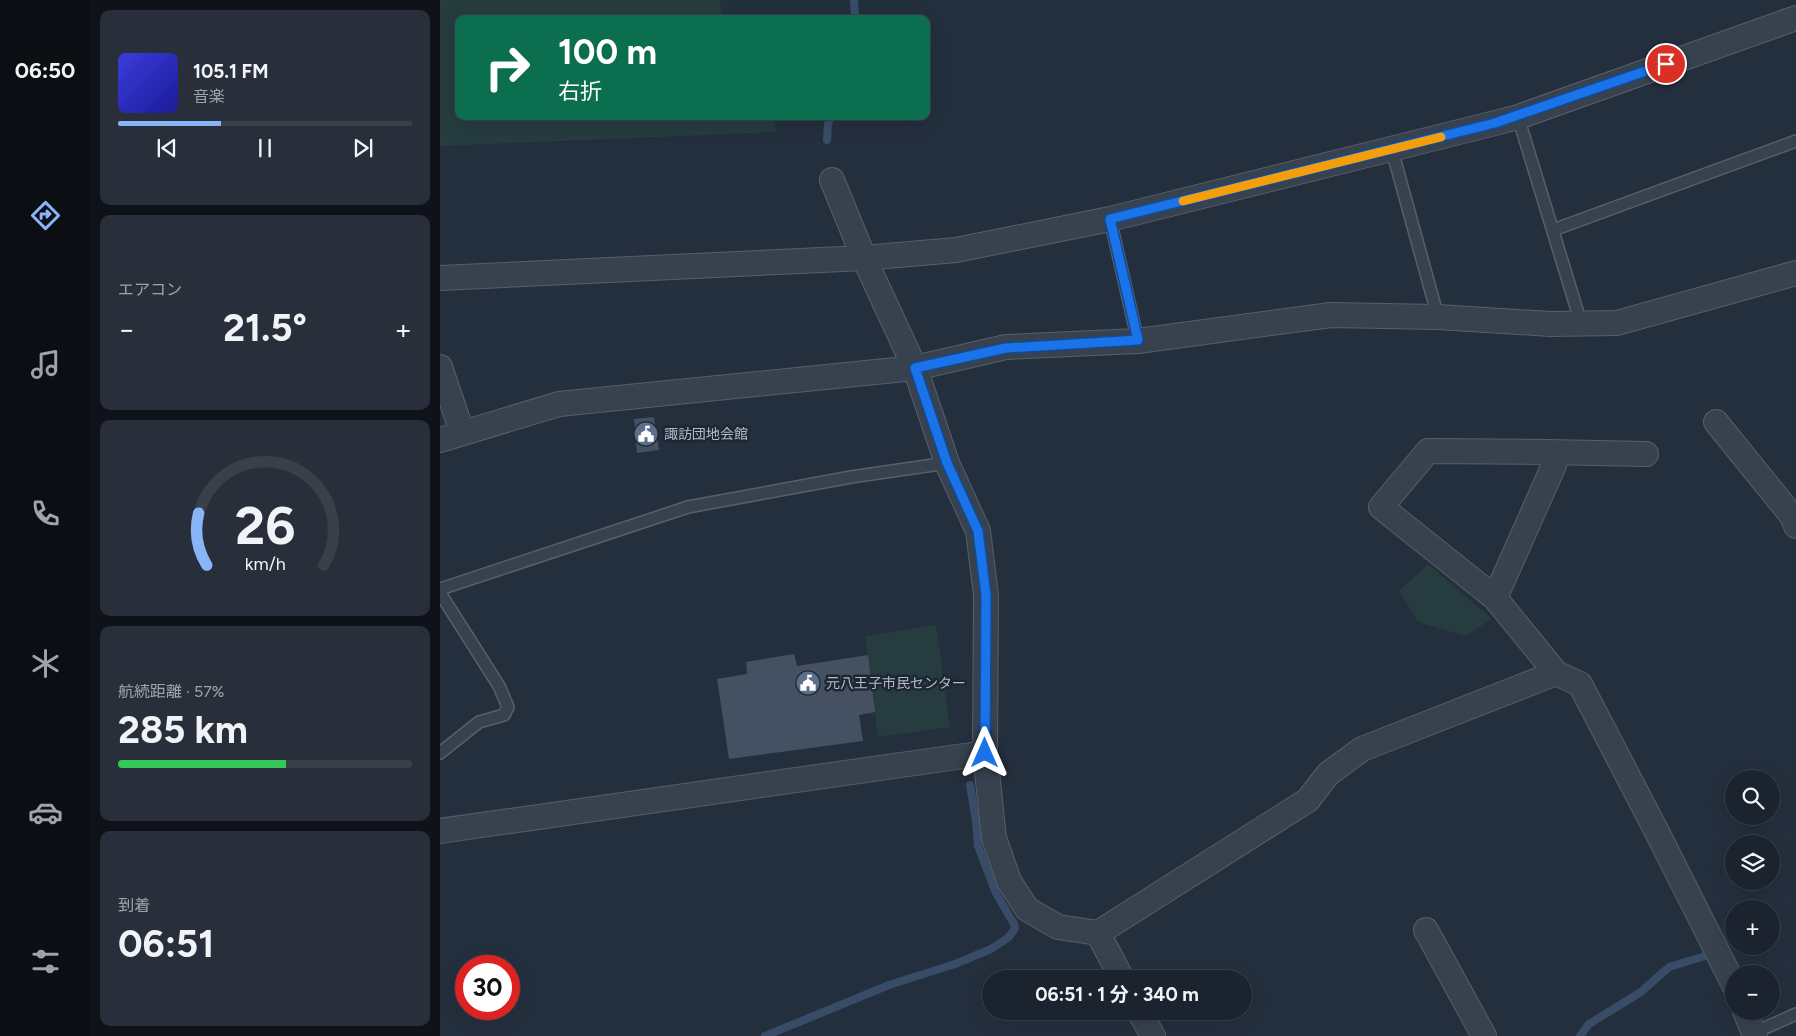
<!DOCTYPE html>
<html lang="ja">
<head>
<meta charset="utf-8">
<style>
  :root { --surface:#1b232e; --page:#282f3a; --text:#f1f3f6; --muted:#a0a4aa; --line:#39404a; --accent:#8ab4f8 }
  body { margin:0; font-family:Figtree,"Noto Sans JP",sans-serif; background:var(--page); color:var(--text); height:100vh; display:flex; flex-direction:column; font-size:19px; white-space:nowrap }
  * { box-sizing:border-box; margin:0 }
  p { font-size:16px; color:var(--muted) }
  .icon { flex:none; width:28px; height:28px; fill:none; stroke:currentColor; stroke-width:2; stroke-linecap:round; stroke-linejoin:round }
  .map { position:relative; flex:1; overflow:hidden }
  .sheet { display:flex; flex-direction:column; gap:10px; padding:10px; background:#0f1319; width:350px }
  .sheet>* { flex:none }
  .guide { position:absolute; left:15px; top:15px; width:475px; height:105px; border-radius:10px; box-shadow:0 5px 20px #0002,0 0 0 1px var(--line); background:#0b6e4f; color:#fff; overflow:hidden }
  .tools { position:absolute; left:1285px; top:770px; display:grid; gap:10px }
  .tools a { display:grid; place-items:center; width:55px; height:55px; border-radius:50%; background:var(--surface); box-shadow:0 5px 20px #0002,0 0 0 1px var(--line); font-size:25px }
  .speed { position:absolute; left:15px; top:955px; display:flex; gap:10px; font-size:25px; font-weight:700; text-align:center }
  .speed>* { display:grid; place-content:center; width:65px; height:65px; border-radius:50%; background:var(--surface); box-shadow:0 5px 20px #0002,0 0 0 1px var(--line); line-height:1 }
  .speed .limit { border:8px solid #d22; background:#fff; color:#111 }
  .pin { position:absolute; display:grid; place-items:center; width:42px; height:42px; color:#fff; margin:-21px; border:2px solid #fff; border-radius:50%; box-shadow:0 1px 5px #0007 }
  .me { position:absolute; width:55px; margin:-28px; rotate:0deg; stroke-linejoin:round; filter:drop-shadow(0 0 4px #0008) }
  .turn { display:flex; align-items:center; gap:18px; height:105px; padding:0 20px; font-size:22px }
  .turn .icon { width:65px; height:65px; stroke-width:2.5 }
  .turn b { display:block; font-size:35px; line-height:42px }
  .big { font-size:38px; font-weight:700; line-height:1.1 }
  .sheet .tile { flex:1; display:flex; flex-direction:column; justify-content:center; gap:8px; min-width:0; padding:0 18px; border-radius:10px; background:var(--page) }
  .sheet .dial { align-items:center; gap:0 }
  .dial svg { height:130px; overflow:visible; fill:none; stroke:var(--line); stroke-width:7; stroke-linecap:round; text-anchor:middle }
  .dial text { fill:var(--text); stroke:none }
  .song { display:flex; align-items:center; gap:15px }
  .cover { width:60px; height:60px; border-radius:8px; background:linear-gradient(135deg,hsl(240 70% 55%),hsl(240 70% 35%)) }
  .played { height:5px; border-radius:2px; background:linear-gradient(90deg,var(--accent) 35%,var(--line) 35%) }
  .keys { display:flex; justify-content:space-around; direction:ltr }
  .heat { display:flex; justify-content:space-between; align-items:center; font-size:28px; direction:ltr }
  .charge { height:8px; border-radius:4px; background:linear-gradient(90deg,#34c759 57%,var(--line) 0) }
  .trip { position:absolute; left:542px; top:970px; width:270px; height:50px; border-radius:25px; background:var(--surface); box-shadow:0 5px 20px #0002,0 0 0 1px var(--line); font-weight:700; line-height:50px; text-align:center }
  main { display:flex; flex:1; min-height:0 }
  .tabs { display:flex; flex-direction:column; width:90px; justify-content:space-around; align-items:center; background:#0b0e12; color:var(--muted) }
  .tabs .icon { width:35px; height:35px }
  .tabs .current { color:var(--accent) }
  .tabs b { font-size:22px; color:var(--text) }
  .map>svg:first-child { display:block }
  .green { fill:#263c3f }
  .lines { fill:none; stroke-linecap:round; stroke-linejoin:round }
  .stream { stroke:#394c67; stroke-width:8 }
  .building { fill:#455162 }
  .service-casing { stroke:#565f6c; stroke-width:14 }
  .minor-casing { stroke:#565f6c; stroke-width:26 }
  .service { stroke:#38414e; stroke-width:11 }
  .minor { stroke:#38414e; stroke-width:24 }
  .route-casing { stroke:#114b97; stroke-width:12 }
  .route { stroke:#1a73e8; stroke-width:9 }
  .slow { stroke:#f59e0b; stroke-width:9 }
  .labels { text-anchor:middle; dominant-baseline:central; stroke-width:5; stroke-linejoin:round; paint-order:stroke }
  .poi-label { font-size:14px; fill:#b4bcc9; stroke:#1d2633; text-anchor:start }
</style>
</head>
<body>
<main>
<nav class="tabs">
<b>06:50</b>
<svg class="icon current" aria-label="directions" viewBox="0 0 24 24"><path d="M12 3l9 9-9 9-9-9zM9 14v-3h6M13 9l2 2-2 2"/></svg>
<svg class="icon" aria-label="music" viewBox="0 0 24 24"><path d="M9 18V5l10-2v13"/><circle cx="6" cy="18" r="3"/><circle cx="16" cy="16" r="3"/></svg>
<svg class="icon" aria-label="phone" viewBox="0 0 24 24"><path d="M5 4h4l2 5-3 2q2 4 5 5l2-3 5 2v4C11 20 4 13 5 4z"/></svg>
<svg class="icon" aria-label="climate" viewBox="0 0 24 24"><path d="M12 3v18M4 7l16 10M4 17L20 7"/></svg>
<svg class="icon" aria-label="car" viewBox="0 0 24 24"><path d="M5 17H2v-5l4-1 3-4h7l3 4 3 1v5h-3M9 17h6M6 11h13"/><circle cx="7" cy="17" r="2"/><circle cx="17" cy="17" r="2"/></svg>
<svg class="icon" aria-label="filters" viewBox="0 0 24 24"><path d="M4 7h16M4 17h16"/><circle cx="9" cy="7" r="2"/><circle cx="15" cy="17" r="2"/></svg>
</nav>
<section class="sheet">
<div class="tile">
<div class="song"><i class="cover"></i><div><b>105.1 FM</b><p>音楽</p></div></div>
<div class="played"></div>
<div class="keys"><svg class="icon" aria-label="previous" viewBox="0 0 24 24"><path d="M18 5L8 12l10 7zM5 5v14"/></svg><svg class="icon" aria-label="pause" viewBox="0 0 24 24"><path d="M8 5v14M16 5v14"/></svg><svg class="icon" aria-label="next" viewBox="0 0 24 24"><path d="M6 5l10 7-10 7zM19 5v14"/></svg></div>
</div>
<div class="tile"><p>エアコン</p>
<div class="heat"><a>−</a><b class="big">21.5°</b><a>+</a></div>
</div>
<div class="tile dial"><svg viewBox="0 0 100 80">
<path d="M14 69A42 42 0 1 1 86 69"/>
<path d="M14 69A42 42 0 0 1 9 37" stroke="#8ab4f8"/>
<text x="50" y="56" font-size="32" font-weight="700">26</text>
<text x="50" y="72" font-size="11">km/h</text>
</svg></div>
<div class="tile"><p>航続距離 · 57%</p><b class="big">285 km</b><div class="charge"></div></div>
<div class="tile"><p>到着</p><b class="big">06:51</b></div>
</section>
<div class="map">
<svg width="1356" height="1036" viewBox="0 0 1356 1036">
  <rect width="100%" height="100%" fill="#242f3e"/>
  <path class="green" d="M0,0H280L282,19H19V116H334L336,132L0,146Z
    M988,564L1052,619L1025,636L978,622L959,591Z
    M496,625L510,727L438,737L425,636Z"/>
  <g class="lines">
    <path class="stream" d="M414,0L415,19
      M387,140L388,124L391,116
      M325,1036L449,985L515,964L551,949L569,937L575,928L574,924L556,893L538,846L536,821L530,785
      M1140,1036L1149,1024L1201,992L1229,967L1265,956"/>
  </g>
  <path class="building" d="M214,417L219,450L197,453L194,419Z
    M354,654L357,666L428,655L435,712L419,715L423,741L289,759L277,679L307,674L306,662Z"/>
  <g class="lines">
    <defs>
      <path id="service" d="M1078,117L1141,323
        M952,150L998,317
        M670,219L698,341
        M1113,230L1356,141
        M0,589L248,507L411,477L507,463
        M0,593L59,686L68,707L64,715L39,722L0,753
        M1314,1033L1356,1014"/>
      <path id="minor" d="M392,180L424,258L475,368L507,463L538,531L546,595L545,753L554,838L569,881L587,909L618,927L658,933L682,979
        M0,278L424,258L516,250L670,219L1055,123L1078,117L1356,18
        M0,367L22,432
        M1276,422L1352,516L1356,526
        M0,440L119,404L475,368L566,347L698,341L891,315L998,317L1111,324L1177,323L1356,273
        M1107,452L1206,454
        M1055,598L1114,465L1107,452L988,451L941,507L1055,598L1116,673
        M0,831L545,753
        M986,930L1044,1036
        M658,933L868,800L888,774L922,749L1116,673L1140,684L1219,836L1294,985
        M699,1011L713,1036
        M1305,1011L1315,1036"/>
    </defs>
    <use href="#service" class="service-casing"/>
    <use href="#minor" class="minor-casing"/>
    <use href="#service" class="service"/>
    <use href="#minor" class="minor"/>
  </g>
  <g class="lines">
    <defs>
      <path id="route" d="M545,753L546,595L538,531L507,463L475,368L566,348L698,340L670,219L1055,123L1226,64"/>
    </defs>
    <use href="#route" class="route-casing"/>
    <use href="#route" class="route"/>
    <path class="slow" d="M743,201L1001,137"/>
  </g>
  <defs>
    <symbol id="civic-disc" viewBox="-11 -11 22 22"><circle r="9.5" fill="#5c6f8a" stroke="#1d2633"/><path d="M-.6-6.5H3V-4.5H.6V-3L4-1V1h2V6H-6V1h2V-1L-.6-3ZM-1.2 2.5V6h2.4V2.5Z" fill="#fff"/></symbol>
  </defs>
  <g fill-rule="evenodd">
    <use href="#civic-disc" x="192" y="420" width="28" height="28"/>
    <use href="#civic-disc" x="354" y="669" width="28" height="28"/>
  </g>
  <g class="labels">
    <g class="poi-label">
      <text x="224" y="434">諏訪団地会館</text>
      <text x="386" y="683">元八王子市民センター</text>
    </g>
  </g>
</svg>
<div class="tools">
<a><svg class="icon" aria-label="search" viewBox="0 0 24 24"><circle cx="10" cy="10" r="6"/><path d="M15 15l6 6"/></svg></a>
<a><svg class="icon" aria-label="layers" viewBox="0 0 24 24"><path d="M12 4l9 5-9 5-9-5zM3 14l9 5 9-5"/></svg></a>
<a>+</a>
<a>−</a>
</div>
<div class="speed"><div class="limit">30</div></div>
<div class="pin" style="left:1226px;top:64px;background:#d93025"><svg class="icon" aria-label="arrive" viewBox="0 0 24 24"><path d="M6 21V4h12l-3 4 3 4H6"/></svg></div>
<svg class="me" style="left:545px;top:753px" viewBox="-20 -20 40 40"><path d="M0-17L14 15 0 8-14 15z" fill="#1a73e8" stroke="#fff" stroke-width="4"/></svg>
<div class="trip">06:51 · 1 分 · 340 m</div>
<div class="guide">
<div class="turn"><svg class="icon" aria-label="right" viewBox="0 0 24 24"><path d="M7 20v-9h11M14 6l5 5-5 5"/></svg><div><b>100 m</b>右折</div></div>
</div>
</div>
</main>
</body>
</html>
